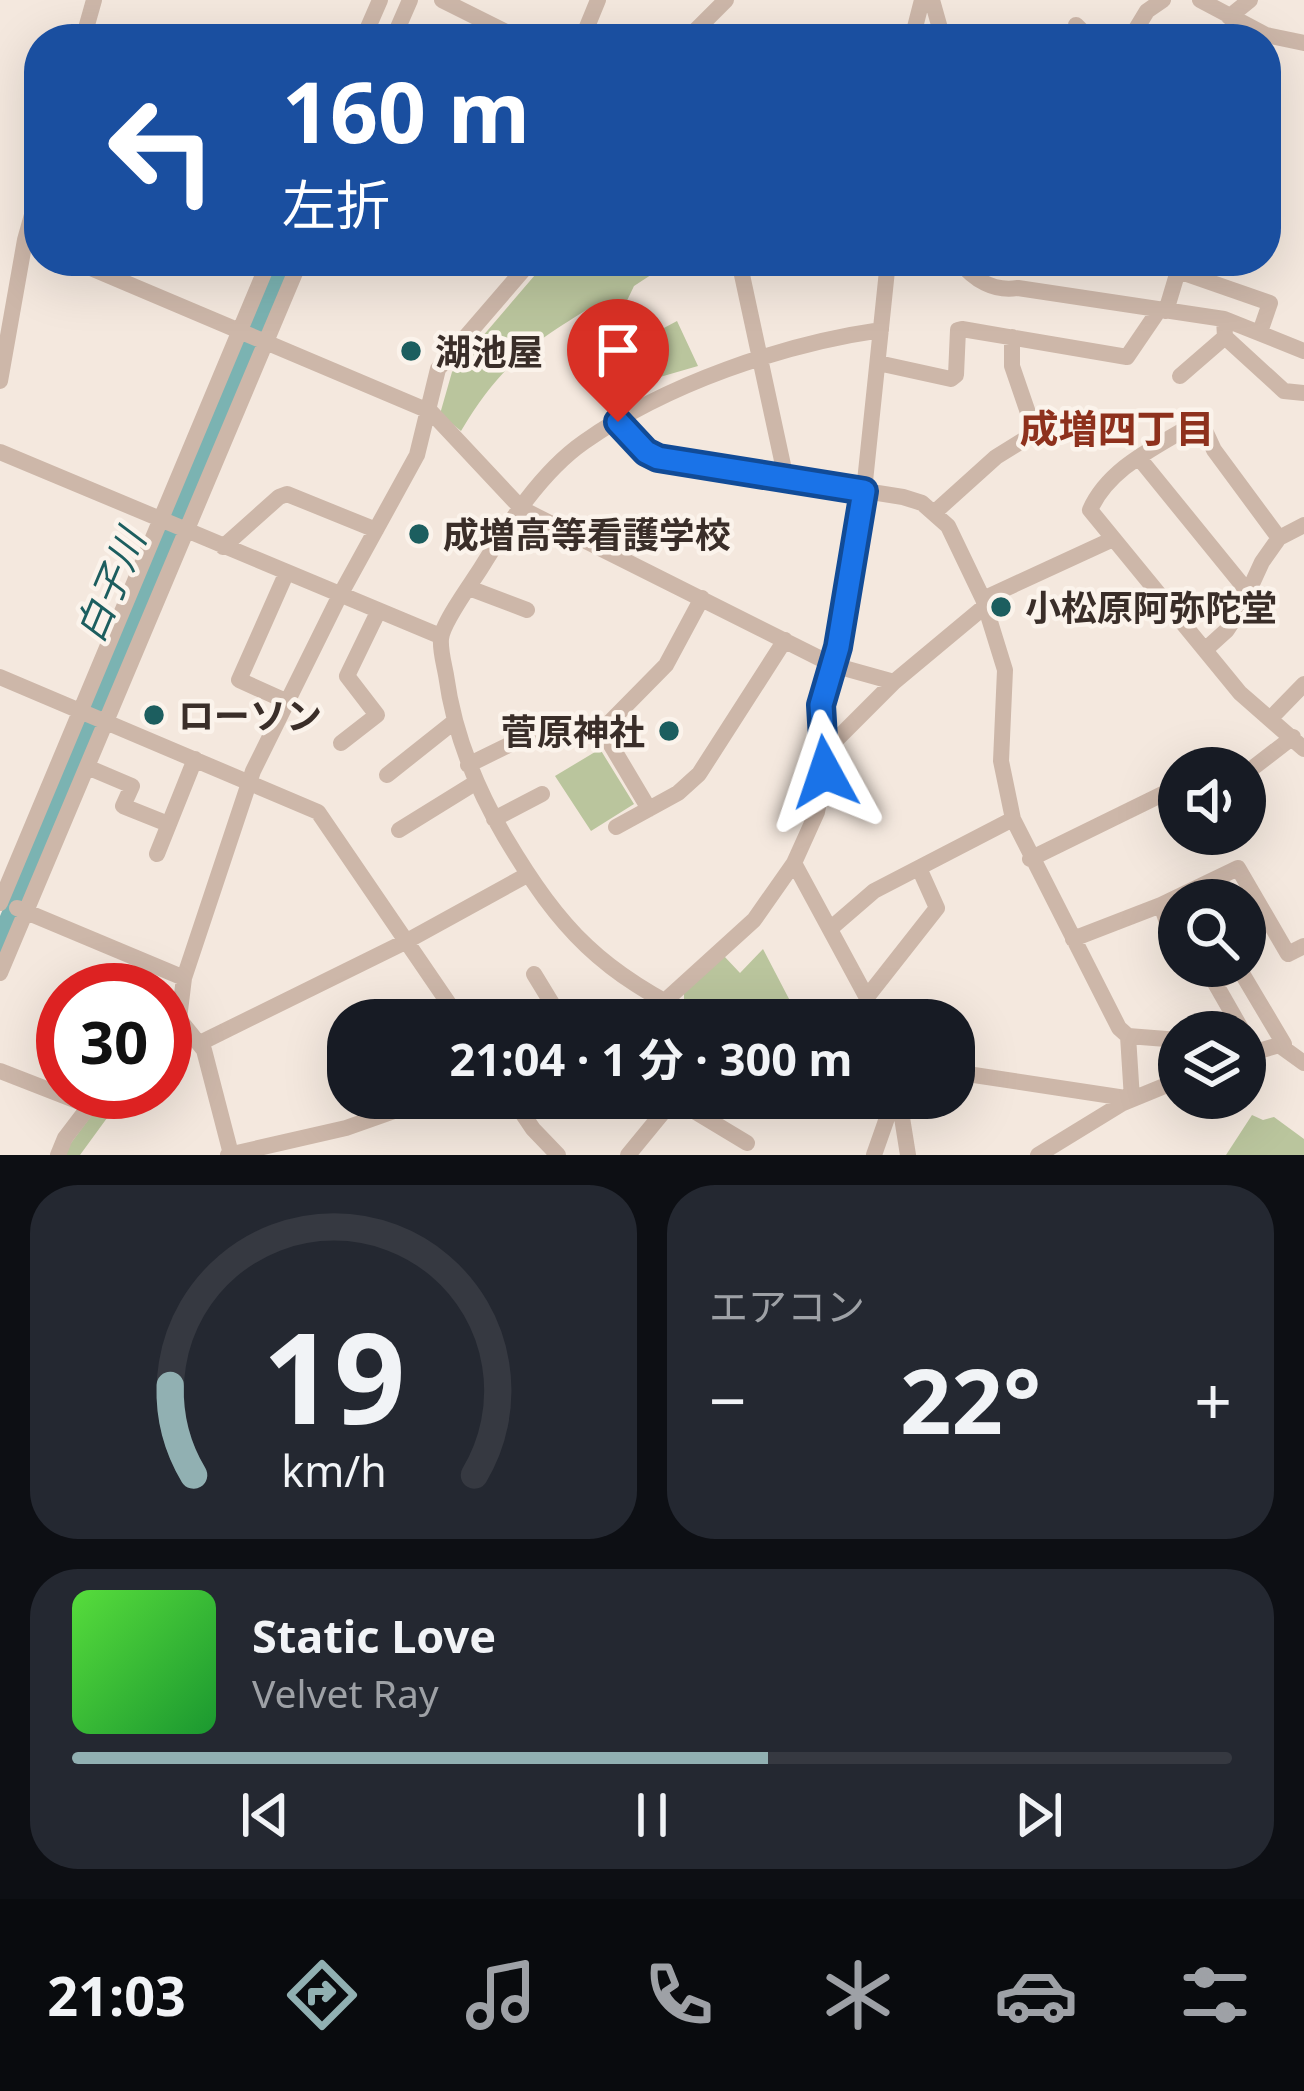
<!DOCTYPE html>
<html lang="ja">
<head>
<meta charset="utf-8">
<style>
  :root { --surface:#171b24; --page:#242831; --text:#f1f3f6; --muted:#9ea1a6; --line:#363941; --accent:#91b0b2 }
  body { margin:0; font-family:"Noto Sans","Noto Sans JP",sans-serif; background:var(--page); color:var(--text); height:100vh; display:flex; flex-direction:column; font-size:45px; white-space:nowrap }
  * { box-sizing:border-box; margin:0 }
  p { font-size:39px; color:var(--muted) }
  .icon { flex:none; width:66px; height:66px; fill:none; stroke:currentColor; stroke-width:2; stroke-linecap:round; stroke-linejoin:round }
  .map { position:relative; height:1155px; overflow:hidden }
  .details { display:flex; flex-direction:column; gap:30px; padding:30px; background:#0d0f14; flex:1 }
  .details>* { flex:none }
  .banner { position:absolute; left:24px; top:24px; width:1257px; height:252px; border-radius:48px; box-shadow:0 12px 48px #0002; background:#1a4fa0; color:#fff; overflow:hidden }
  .fabs { position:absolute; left:1158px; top:747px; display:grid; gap:24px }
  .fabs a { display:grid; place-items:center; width:108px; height:108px; border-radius:50%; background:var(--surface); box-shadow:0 12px 48px #0002; font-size:60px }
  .speed { position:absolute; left:36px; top:963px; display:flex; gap:24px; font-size:60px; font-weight:700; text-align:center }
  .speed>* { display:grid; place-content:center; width:156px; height:156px; border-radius:50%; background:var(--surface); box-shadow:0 12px 48px #0002; line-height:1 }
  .speed .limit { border:18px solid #d22; background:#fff; color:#111 }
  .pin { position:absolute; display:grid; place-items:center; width:102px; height:102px; color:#fff; margin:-123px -51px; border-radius:50% 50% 50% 0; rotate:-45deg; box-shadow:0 0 12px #0007 }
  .pin .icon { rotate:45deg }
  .me { position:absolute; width:132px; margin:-66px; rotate:355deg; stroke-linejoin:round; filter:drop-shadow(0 0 9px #0008) }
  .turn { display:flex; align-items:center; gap:42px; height:252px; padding:0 60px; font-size:54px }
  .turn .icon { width:156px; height:156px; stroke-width:2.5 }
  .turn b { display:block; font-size:84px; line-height:102px }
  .big { font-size:90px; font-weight:700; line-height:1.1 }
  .details .widget { flex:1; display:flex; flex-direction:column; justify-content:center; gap:18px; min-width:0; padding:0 42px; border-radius:48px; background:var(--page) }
  .details .dial { align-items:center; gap:0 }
  .dial svg { height:312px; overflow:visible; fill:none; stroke:var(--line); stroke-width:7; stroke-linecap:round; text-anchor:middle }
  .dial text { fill:var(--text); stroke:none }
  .song { display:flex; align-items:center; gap:36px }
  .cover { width:144px; height:144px; border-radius:18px; background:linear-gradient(135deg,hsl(110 70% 55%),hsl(130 70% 35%)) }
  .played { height:12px; border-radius:6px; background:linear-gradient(90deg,var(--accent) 60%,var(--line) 60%) }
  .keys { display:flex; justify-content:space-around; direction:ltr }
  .heat { display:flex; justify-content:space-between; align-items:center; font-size:66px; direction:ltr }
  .details .tiles { flex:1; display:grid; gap:30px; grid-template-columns:1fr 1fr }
  .widget:last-child { grid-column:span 2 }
  .trip { position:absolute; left:327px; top:999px; width:648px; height:120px; border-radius:48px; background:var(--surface); box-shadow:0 12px 48px #0002; font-weight:700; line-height:120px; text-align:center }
  .dock { display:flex; height:192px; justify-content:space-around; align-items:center; background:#090b0e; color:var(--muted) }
  .dock .icon { width:84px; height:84px }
  .dock .on { color:var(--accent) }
  .dock b { font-size:54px; color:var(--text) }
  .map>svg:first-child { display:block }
  .green { fill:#bac59d }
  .water { fill:#7bb3b2 }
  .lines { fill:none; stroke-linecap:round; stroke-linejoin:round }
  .minor { stroke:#cdb7a9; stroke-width:16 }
  .route-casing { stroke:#114b97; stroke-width:30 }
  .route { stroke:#1a73e8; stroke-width:21 }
  .poi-dot { fill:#1c5e5f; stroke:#fbf3eb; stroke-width:4.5 }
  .labels { text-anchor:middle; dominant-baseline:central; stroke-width:9; stroke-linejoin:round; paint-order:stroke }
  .poi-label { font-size:36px; font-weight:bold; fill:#3a2e29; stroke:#fbf3eb; text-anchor:start }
  .neighbourhood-label { font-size:39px; font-weight:bold; fill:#8e311d; stroke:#fbf3eb }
  .water-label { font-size:39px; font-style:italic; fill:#1c5e5f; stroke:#fbf3eb }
</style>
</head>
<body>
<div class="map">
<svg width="1304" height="1155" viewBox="0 0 1304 1155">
  <rect width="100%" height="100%" fill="#f4e8de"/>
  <path class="green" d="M547,261H653L657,271L634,286L623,309L629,321L636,318L647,337L677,321L698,366L660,377L595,305C531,343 499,367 461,431L440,414L452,372Z
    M600,749L634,804L591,831L555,776Z
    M763,949L800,1020H716L684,1004V991L724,956L740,973Z
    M109,1092H126L80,1155H62Z
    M1252,1115L1263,1120L1274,1117L1304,1139V1155H1226Z"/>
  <path class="water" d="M273,261H295L0,961V916Z"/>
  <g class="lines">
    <path class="minor" d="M442,0L520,39
      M932,0L943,39
      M1200,0L1266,35L1304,43
      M1229,17L1250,0
      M1076,25L1090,39
      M83,39L94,0
      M363,39L380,0
      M393,39L410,0
      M582,39L598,0
      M687,39L726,0
      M912,39L922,0
      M1130,39L1147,11L1163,0
      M74,261L431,412L522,509L833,665L894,682
      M739,261L786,479
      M959,261C974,280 994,292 1018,288L1224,319L1304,351
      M1166,311L1178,271L1270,303L1260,332
      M1224,319L1225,337L1284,391L1304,393
      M878,363L951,379L956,375L958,330L962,329L1127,357L1159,310
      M1180,376L1225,337
      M0,381L25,240L39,190
      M618,422L646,452L658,458L903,497L922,503L948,526L983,599L1005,670L1001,761L1013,819L1119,1028L1128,1036L1179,1040
      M0,452L440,636
      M1139,458L1248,592
      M935,512L996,457L1035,433L1012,366V337
      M1279,538L1214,450L1202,424L1195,423C1157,447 1109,467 1090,510L1240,693L1304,749
      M223,547L279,497L287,494L376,530
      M286,574L239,680L288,702
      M469,588L527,610
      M983,599L1111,540
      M1206,649L1227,630L1240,610L1262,562L1279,538L1304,525
      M0,677L318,812L460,1020
      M1271,718L1304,684
      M341,743L377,715L347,676L378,612
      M824,752L894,682L984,607
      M468,765L529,735
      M87,767L132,786L123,806L168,824
      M1245,774L1293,737
      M387,775L455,721
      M649,809L602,730L666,665L702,598
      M494,819L542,794
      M616,827L678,793L699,774L785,640
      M399,830L475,783
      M157,854L195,759
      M1030,859L1179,786
      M794,863L879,1020
      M0,903L269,261
      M1161,905L1179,956
      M17,908L184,978
      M830,929L874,891L1013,819
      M1073,939L1161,905L1238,868L1288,954L1304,946
      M0,973L300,261
      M534,974L562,1020
      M867,997L937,908L919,868
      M644,1020L754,920L794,863L817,812L825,772L821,705L839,647L864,491L888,261
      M701,1020C602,973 561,931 505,837C475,786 454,734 446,675C444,664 440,650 441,639C442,623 471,584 481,568C508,524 541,472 584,442C666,384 783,344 881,330
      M1243,1032L1215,983L1240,970L1284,1044
      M200,1043L407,941L527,875
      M1245,1055L1279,1045L1304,1063
      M0,1071L90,1106
      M954,1072L1132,1099L1128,1036
      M512,1098L533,1129L558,1155
      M899,1099L908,1155
      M231,1154L204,1050L179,1019L184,978L253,771L339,597L417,455L438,369L531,261
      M58,1155L65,1138L100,1092
      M228,1155L346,1128L431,1098
      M628,1155L674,1099L747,1143
      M874,1155L894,1098
      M1038,1155L1123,1103L1179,1080"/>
  </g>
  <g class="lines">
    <defs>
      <path id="route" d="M618,422L646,452L658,458L864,491L838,647L821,705L825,772"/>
    </defs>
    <use href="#route" class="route-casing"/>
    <use href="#route" class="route"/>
  </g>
  <g class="poi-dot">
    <circle cx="411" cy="351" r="12"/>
    <circle cx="419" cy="534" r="12"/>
    <circle cx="1001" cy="607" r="12"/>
    <circle cx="154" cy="715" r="12"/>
    <circle cx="669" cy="731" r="12"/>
  </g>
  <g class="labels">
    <g class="poi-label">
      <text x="435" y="351">湖池屋</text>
      <text x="443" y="534">成増高等看護学校</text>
      <text x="1025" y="607">小松原阿弥陀堂</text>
      <text x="178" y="715">ローソン</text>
      <text x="645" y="731" text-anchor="end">菅原神社</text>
    </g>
    <g class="neighbourhood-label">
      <text x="1117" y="427">成増四丁目</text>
    </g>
    <g class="water-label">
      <text transform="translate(109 585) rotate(-67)">白子川</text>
    </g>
  </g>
</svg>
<div class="fabs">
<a><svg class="icon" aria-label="sound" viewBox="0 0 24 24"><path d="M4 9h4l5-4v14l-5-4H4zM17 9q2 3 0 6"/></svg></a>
<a><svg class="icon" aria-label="search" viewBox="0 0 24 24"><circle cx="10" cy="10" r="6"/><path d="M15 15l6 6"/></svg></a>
<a><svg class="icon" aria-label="layers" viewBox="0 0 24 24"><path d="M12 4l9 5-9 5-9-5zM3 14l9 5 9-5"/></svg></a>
</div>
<div class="speed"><div class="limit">30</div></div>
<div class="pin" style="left:618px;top:422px;background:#d93025"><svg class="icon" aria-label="arrive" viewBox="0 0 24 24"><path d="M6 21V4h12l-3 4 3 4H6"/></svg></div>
<svg class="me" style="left:825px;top:772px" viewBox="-20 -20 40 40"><path d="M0-17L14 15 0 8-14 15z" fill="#1a73e8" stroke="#fff" stroke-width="4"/></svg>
<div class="trip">21:04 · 1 分 · 300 m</div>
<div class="banner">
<div class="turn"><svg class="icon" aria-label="left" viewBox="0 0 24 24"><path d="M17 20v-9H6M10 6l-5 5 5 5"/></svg><div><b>160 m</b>左折</div></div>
</div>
</div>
<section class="details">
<div class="tiles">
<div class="widget dial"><svg viewBox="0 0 100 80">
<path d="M14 69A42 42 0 1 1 86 69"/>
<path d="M14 69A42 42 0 0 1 8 46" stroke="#91b0b2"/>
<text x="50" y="56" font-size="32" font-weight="700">19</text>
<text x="50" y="72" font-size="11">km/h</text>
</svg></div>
<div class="widget"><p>エアコン</p>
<div class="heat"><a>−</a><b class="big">22°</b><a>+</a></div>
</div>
<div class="widget">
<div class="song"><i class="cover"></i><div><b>Static Love</b><p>Velvet Ray</p></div></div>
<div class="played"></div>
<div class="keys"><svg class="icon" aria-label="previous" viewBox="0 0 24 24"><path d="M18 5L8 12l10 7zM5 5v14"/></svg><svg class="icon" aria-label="pause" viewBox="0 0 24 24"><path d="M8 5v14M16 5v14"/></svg><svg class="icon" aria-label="next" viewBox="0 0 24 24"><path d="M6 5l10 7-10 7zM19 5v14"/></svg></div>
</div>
</div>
</section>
<nav class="dock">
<b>21:03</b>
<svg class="icon on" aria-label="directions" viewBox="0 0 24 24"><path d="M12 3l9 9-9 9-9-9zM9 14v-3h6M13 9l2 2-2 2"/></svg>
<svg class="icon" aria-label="music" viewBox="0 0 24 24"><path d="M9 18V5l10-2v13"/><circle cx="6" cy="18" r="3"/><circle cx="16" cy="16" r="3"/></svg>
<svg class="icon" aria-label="phone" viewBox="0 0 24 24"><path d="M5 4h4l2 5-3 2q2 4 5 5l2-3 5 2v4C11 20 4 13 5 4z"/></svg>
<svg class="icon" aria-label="climate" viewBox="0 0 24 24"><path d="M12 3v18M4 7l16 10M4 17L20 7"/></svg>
<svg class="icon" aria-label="car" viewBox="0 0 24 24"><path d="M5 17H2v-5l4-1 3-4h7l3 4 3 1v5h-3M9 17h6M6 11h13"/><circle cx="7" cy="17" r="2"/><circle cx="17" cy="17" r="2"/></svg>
<svg class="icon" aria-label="filters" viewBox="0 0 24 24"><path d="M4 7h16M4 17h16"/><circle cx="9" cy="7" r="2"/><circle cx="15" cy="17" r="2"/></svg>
</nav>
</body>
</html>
